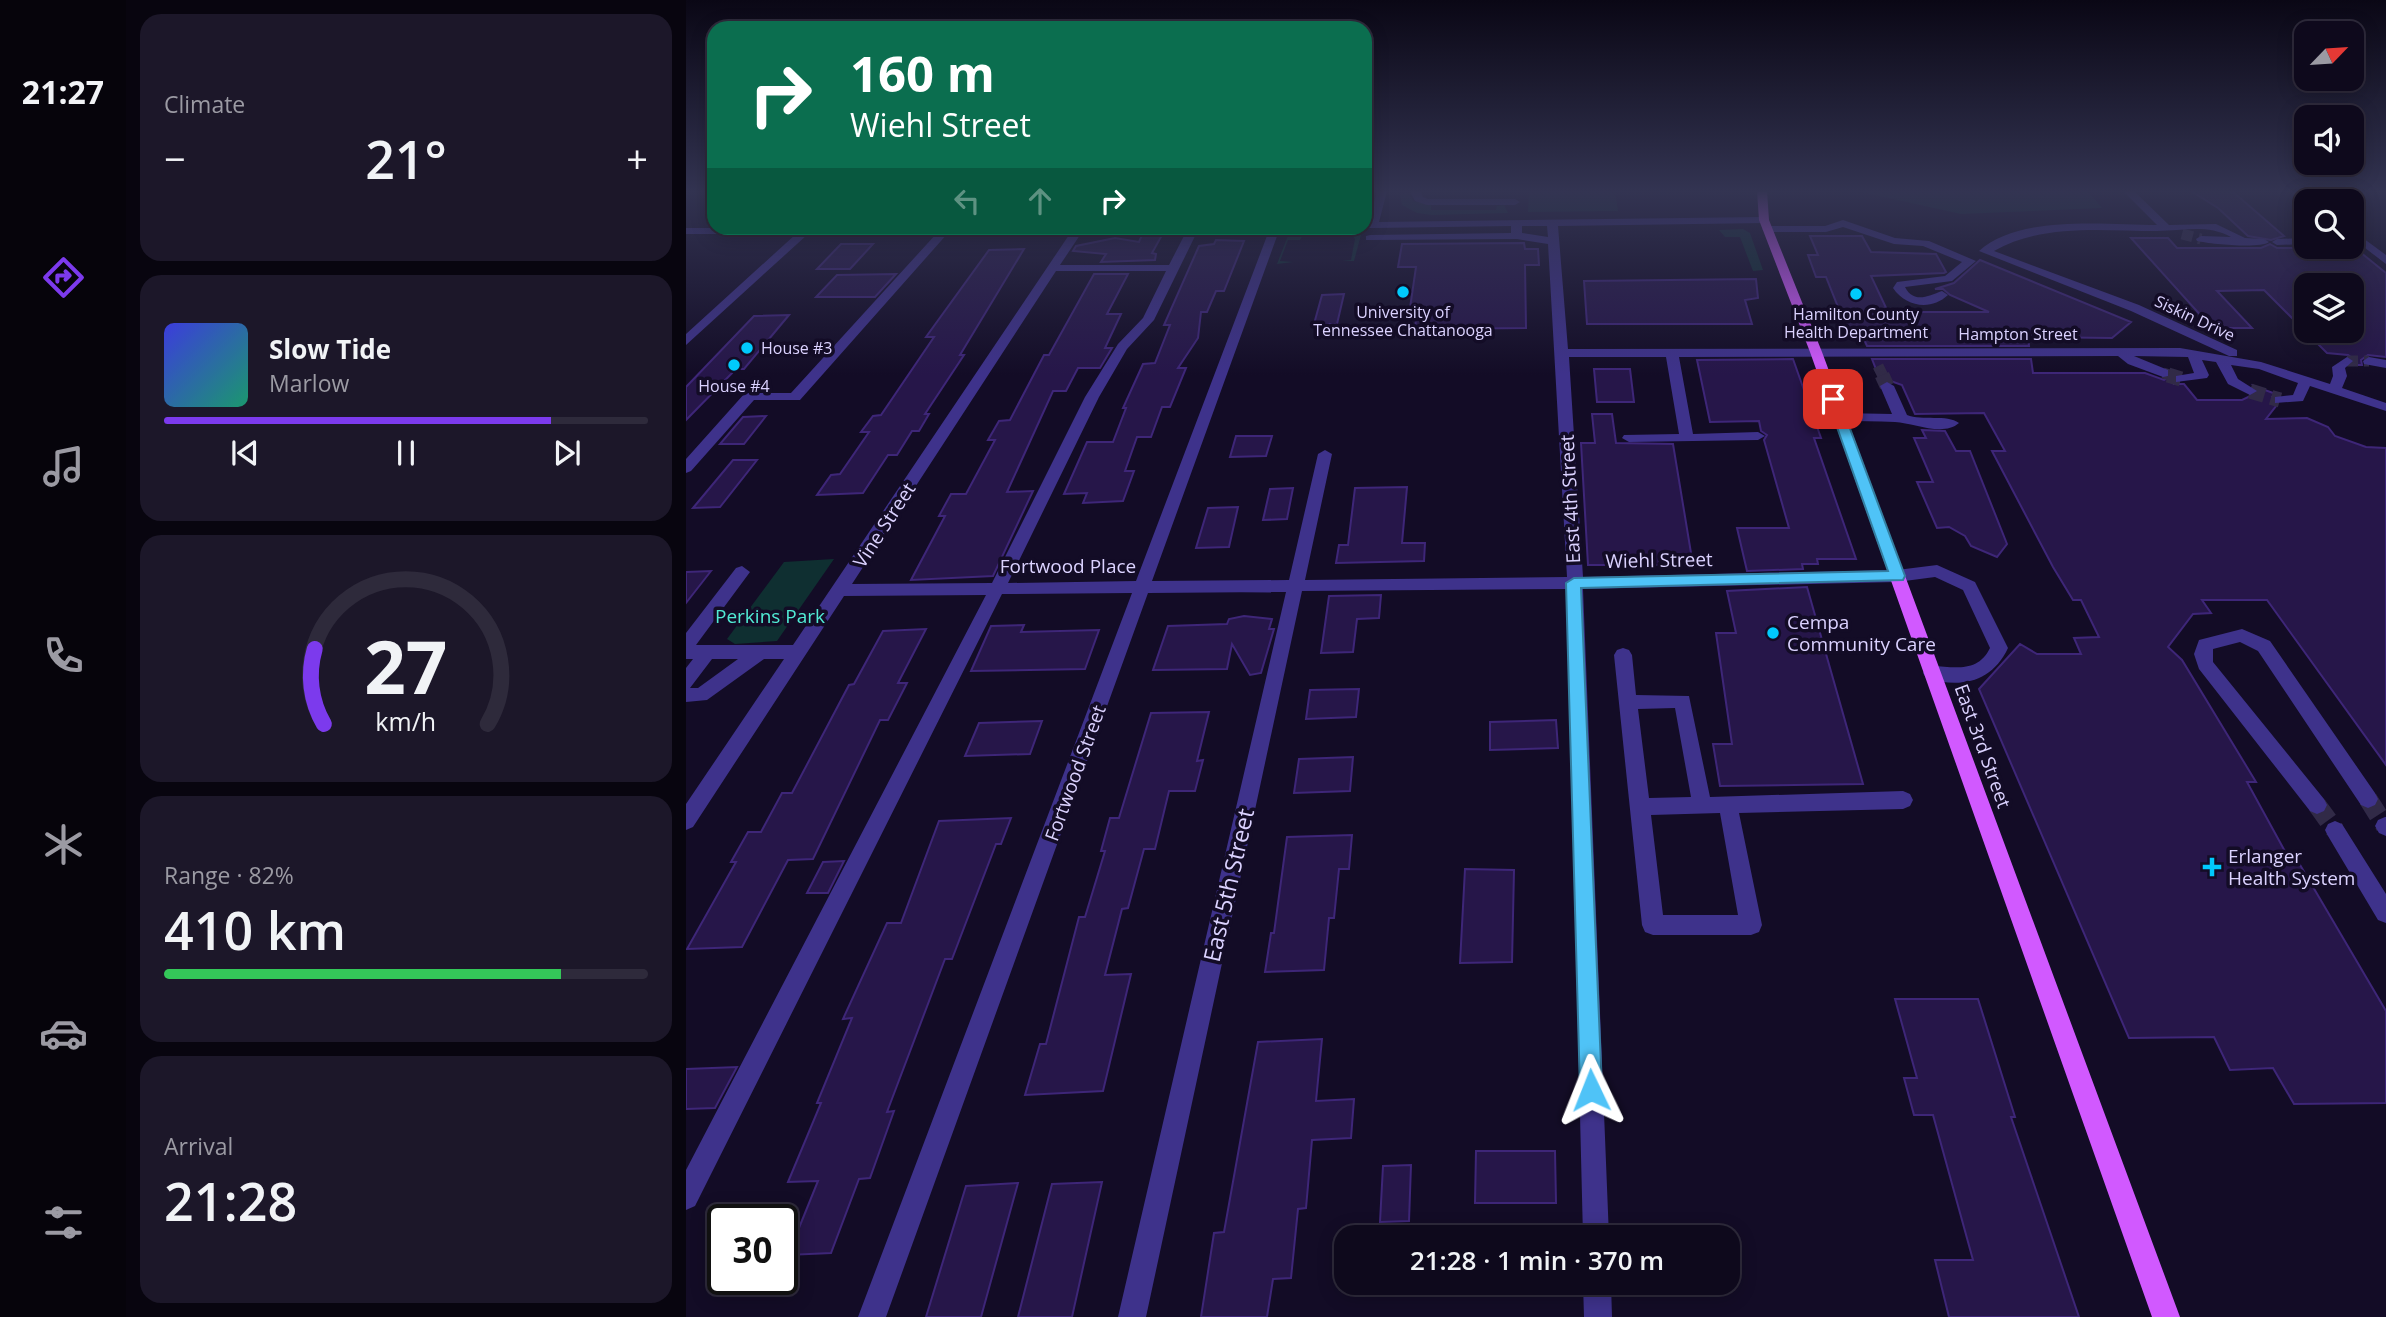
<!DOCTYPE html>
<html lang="en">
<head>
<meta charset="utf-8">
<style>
  :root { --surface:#0e091c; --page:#1c1729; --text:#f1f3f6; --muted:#9b9aa3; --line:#2e2a3b; --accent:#7c3aed }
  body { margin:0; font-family:"Open Sans",sans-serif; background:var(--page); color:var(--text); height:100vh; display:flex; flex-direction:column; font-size:26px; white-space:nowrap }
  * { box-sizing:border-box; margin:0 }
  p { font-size:23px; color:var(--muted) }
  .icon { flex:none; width:38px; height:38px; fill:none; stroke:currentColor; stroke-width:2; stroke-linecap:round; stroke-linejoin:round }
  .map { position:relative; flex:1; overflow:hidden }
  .sheet { display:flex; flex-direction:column; gap:14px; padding:14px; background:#08050f; width:560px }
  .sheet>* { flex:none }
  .top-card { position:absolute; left:21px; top:21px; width:665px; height:214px; border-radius:21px; box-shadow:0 4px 18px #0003,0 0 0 2px var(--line); background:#0b6e4f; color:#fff; overflow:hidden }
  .needle { width:46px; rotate:65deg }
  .buttons { position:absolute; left:1608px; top:21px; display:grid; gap:14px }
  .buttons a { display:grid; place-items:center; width:70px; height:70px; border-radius:14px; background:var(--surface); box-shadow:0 4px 18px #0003,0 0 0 2px var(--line); font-size:35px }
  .speed { position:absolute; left:21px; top:1204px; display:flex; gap:14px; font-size:35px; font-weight:700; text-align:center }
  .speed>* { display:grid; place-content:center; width:91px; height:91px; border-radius:50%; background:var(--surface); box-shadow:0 4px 18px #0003,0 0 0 2px var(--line); line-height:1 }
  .speed .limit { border:4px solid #111; border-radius:10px; background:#fff; color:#111 }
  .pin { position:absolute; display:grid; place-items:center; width:60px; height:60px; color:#fff; margin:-30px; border-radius:14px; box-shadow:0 4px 10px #0006 }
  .me { position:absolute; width:77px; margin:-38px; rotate:358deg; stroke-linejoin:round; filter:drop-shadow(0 0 5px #0008) }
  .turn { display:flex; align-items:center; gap:24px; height:147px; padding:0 28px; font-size:32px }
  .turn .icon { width:91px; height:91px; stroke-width:2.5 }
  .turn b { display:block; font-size:49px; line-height:60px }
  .lanes { display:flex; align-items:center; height:66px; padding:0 28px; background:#0003; justify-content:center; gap:35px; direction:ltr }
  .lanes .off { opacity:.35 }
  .big { font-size:52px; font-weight:600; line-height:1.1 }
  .sheet .tile { flex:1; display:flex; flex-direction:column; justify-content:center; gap:10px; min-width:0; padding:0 24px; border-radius:21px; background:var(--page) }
  .sheet .dial { align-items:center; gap:0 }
  .dial svg { height:182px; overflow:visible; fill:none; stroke:var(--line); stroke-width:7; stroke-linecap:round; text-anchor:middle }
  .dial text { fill:var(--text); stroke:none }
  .song { display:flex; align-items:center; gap:21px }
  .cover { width:84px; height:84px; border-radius:10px; background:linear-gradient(135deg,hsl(240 70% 55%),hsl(160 70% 35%)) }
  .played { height:7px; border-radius:4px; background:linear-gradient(90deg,var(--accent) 80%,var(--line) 80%) }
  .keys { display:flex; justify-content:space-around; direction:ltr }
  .heat { display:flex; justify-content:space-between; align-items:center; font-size:38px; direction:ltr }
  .charge { height:10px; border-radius:5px; background:linear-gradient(90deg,#34c759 82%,var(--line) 0) }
  .trip { position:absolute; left:648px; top:1225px; width:406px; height:70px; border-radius:21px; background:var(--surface); box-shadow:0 4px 18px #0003,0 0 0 2px var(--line); font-weight:600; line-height:70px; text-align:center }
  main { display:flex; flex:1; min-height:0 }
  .menu { display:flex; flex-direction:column; width:126px; justify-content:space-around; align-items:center; background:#06040b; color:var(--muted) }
  .menu .icon { width:49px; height:49px }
  .menu .active { color:var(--accent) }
  .menu b { font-size:32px; color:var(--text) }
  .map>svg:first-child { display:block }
  .green { fill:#0f2f31 }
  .building { fill:#261649; stroke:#3e2678; stroke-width:2; fill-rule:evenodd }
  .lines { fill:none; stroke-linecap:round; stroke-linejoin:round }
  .minor-tunnel-far2 { stroke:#312a47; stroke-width:11; stroke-dasharray:11 6; stroke-linecap:butt }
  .minor-tunnel-far1 { stroke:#312a47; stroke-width:15; stroke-dasharray:15 7; stroke-linecap:butt }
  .minor-tunnel { stroke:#312a47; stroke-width:19; stroke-dasharray:19 10; stroke-linecap:butt }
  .minor { fill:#3e328b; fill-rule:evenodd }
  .major { fill:#d159ff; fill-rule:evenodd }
  .route { fill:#4fc3f7; stroke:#337fa1; stroke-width:2 }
  .poi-dot { fill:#00cafd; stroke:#130c26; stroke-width:2.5 }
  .labels { text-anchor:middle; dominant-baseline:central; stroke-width:7; stroke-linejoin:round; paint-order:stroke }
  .far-poi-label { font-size:16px; fill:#dbd2ff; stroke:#130c26 }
  .far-street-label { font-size:16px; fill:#dbd2ff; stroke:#130c26 }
  .street-label { font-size:19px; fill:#dbd2ff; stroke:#130c26 }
  .park-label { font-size:19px; fill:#51ecd5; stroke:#130c26 }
  .poi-label { font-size:19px; fill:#dbd2ff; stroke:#130c26; text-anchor:start }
  .near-street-label { font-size:23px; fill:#dbd2ff; stroke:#130c26 }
</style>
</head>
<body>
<main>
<nav class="menu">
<b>21:27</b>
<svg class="icon active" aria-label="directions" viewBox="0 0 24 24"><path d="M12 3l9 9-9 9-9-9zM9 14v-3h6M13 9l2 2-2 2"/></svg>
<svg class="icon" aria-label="music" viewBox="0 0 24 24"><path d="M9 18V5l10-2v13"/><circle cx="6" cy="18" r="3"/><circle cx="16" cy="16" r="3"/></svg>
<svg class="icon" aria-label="phone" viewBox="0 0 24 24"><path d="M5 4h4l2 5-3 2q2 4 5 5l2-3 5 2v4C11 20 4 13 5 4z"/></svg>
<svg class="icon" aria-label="climate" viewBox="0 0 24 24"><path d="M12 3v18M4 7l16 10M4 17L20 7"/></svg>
<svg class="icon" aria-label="car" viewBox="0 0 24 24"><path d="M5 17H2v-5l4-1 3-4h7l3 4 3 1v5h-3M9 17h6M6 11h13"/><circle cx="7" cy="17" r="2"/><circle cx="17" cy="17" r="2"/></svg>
<svg class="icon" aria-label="filters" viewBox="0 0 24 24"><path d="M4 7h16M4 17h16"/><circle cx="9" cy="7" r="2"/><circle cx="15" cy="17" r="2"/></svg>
</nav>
<section class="sheet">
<div class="tile"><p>Climate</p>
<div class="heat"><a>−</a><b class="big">21°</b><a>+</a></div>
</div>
<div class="tile">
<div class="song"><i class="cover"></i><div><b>Slow Tide</b><p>Marlow</p></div></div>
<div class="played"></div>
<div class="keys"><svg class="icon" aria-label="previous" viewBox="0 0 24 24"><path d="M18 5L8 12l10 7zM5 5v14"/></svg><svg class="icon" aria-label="pause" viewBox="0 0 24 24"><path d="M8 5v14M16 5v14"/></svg><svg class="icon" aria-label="next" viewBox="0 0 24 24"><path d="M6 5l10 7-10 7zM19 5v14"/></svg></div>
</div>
<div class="tile dial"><svg viewBox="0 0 100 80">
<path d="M14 69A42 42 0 1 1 86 69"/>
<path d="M14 69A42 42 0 0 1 10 36" stroke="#7c3aed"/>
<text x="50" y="56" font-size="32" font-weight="700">27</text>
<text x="50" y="72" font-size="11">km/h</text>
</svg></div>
<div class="tile"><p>Range · 82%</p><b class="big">410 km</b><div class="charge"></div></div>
<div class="tile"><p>Arrival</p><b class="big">21:28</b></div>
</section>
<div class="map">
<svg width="1700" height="1317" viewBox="0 0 1700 1317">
  <rect width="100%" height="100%" fill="#130c26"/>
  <path class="green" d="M843,191H929L932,211L842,212Z
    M1170,191H1402L1416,208L1275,214Z
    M723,193L727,201L745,205V210H810L811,206L818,205L822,213L746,215L731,213L716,205L714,194Z
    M1057,229L1064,233L1077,270L1067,271L1054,237H1039L1033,230Z
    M676,231L668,261H656L665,260L669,239L667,236L617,235L614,240H602L594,261L607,262L591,264L603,233Z
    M148,559L91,641L49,644L41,639L98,562Z"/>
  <path class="building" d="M1505,191H1546L1598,236L1585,240L1562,236L1532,208Z
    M456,235H476L466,253L470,254L469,260L415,262L420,254L387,251L390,246L429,238L453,242Z
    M1124,236H1176L1185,252L1250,254L1260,272L1258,273L1185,276L1202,312H1303L1264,295L1257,289H1249L1268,283L1294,260L1445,322L1426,338L1342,337L1343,346H1181L1177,337H1164L1140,277H1130L1122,255H1132Z
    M1445,238H1482L1491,248H1575L1584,244L1591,248H1669L1700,273V357L1682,355L1675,360L1676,365H1667L1670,361L1662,355L1641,353L1578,290L1531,291L1566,328H1526ZM1620,284L1666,285V296L1677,306L1666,317V331H1620Z
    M530,240L558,241L538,291H530L521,312H515L512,338L492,368H500L484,407H476L465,437H451L439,471H448L437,501L397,503L401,493L378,494L401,442H427L440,408H437L457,364L469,363L484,325H478L513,246L528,244Z
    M838,243L839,249H852L853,265H839L840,328L749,329V335H729L730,315H723L730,267H712L716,244Z
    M155,244H187L164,269H131Z
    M338,249L274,355H278L239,414H243L233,431H226L211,455H202L177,493L131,495L145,475L154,474L183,432H175L187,416L195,415L248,337H240L303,250Z
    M210,274L189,297H130L151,275Z
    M408,274H442L421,314H435L419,348H426L414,368H392L380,391H367L321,492L347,491L307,576L225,580L259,516H253L265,494H280L309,440H302L313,421L324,420L358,355H363Z
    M1070,279L1072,298L1059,300L1066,324H901L898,281Z
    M658,294L651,324H628L636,295Z
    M103,315L58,369H50L0,420V387L68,316Z
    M1107,359L1135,438H1128L1170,559H1131L1132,564H1116L1117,569L1061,571L1051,528H1103L1078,440L1081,435L1075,431L1073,421L1024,422L1011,360Z
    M1186,359H1345L1347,373H1459L1478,380L1490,373L1488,384H1498L1511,400H1556L1573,392L1568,386L1590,394L1586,397L1590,406L1580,419L1621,418L1642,427L1649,436L1680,447L1700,448V765L1581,600H1516L1525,613L1507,614L1482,647L1496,660L1570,782H1561L1601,855L1607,853L1700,1011V1103L1608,1104L1587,1068L1544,1070L1528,1037L1443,1038L1293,689L1334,644L1351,654H1395L1388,638L1413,637L1395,600H1387L1367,567L1306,451H1319L1298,413L1229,414L1216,385L1202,380L1195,382Z
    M908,369H944L948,402H911Z
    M906,414H926L930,443L987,444L1007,565H902L895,443H909Z
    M80,416L58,444H34L57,417Z
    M1236,430L1259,431L1270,451H1284L1321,544L1311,557L1285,546L1279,536L1263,527L1251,528L1231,482H1247L1228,438H1240Z
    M550,436H586L580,456L544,457Z
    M47,460H71L34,507L7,508Z
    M721,487L716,543H739L738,561L650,563L653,545H662L669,488Z
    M607,488L601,519L577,520L584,489Z
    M552,507L543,547L510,548L522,508Z
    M25,571L0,603V572Z
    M1121,587L1177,784L1034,786L1027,744H1046L1030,633H1050L1041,591Z
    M695,595L693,618L671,619L667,652L635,653L643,596Z
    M558,616L586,619L583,629H588L575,673L564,675L546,644L541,669L467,670L482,626L541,624L543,619Z
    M338,625L335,632L413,630L399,669L285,671L305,626Z
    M240,629L212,683H221L202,720H194L127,859L102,860L56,947L1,949L50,862H45L62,832H75L96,793H106L163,685L168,684L197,631Z
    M673,689L670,717L620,719L624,690Z
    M523,712L511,761L517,760L509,791H483L469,849H458L442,908L436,909L419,975L445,974L417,1091L339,1095L354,1044H360L393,917H399L419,851H415L424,818H433L465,713Z
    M870,720L872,748L804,750V722Z
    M356,721L344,754L279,756L293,723Z
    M667,757L664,791L608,793L613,759Z
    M325,818L315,844H310L266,959H259L201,1112L208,1111L184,1178L173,1179L145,1253L102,1255L132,1181L102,1182L135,1103H131L166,1018L157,1019L201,923H215L253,821Z
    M666,835L663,869H653L648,918H643L638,970L579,972L585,933H588L601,837Z
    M158,861L142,893H121L137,862Z
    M779,869L828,870L826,962L774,963Z
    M1209,999H1292L1329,1117H1325L1393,1317H1263L1249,1260H1287L1247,1115H1228L1218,1078H1231Z
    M636,1039L630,1101L668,1099L665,1138L626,1140L620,1208L612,1209L605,1278L587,1279L581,1317H515L528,1233L538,1232L572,1042Z
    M51,1067L29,1108L0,1109V1069Z
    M790,1151H869L870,1203H789Z
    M725,1165L723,1221L694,1222L697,1166Z
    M416,1182L386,1317H332L366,1184Z
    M332,1183L295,1317H240L280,1186Z"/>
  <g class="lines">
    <path class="minor-tunnel-far2" d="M1496,234L1515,239
      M1661,361H1683
      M1192,366L1197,376
      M1477,373L1487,376"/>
    <path class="minor-tunnel-far1" d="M1196,375L1201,386
      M1482,375L1495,379
      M1564,391L1594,400"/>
    <path class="minor-tunnel" d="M1682,799L1699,826
      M1631,805L1649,830"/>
    <path class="minor" d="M691,191H701L693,222L1078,217L1083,220L1078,223L872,226L882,349L1494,348L1575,362L1644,384L1647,376L1646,367L1661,357L1667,361L1659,368L1661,376L1656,388L1700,403V411L1624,386L1617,401L1589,403V397L1607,395L1612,383L1573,369L1545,365L1552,379L1571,391L1564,395L1542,384L1530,362L1516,360L1523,375L1521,378L1490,382V376L1508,373L1502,357L1448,356L1482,370V376L1477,377L1442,364L1432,356L993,357L1007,434L1072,432L1079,436L1072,440L943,442L936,438L938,435L993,434L980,357H883L897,577L1211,570L1251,565L1289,582L1322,648C1306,682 1275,689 1240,678L1237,673L1240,668L1246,666C1269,667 1292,673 1304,648L1277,590L1249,577L1211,582L897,589L923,1237H897L881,589L616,591L460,1317H432L600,592L462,593L200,1317H172L446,593L316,594L9,1206L0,1210V1170L300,595L158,596L7,827L0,830V804L98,659H78L21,700L0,702V668L7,659H0V633L50,568L56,566L64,572L10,645H107L385,232L262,233L114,400H68L5,471L0,473V459L59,393H105L251,233L122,234L0,345V334L110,234H0V228H581L576,231L511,232L468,320L441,349L413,397L322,583L450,581L584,228H594L466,581L603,580L632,454L639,450L646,454L619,580L881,577L862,244L831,239L680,240V236L684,235L825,233V226L687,228H676H679V222H683ZM836,226H861L862,237L836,233ZM396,232H500L483,265H374ZM370,271H480L457,318L432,344L399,397L306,583L166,584ZM26,659H52L12,688H4Z
      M724,191H734L737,197L742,199H829L834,202L829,205H741L729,201Z
      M1437,191H1448L1483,225L1530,224L1559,238L1578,239L1583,242C1573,249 1525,244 1511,241L1510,239L1515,236L1545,237C1521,224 1497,231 1471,231C1417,231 1357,223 1308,251L1453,305L1551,350V356H1543L1445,311L1293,251C1333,214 1420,225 1471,225Z
      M1609,191H1620L1632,201H1621Z
      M1157,220L1209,238L1243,241L1290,261L1266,281L1219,287C1228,304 1242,296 1256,291L1262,295C1245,311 1220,307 1207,288L1211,282L1259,276L1276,262L1237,246L1208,244L1157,227L1140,232H1081L1076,229L1081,226H1139Z
      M1666,230L1700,255V264L1666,238Z
      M1620,238V244L1591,245L1586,242L1591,239Z
      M1683,357L1700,360V368L1678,364L1677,361Z
      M1201,382L1208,386L1221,415C1236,421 1261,414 1273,423C1257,437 1228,423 1209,422C1191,421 1172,421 1154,421L1147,417L1154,413L1206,414L1194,386Z
      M1556,629L1584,641L1689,793L1692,799L1689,805L1682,808L1675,805L1572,651L1554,642L1527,649V662L1638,799L1641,805L1638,811L1631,814L1624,811L1513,669L1508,654L1513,640Z
      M937,648L943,650L946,655L950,695L1003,696L1024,797L1217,791L1224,794L1227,800L1224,806L1217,809L1053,813L1076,925L1073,932L1065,935H967L959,932L956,925L928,655L931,650ZM989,708L1005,797L963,798L952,709ZM1034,813L1052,915H977L965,815Z
      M1699,817H1700V836L1693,833L1689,826L1692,820Z
      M1649,821L1656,824L1700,894V923L1692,920L1642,836L1639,830L1642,824Z
      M897,1283H925L926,1317H898Z"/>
    <path class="major" d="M1071,191H1081L1083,220L1136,352L1494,1317H1466L1124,352L1073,220Z"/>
  </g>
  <linearGradient id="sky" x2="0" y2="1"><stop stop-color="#0a0715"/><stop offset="0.51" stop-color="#333452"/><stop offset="1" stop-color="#333452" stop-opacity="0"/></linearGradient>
  <rect width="1700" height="375" fill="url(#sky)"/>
  <path class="route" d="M1142,396L1153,399L1219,576L1217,580L895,588L916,1090L913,1098L905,1101L897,1098L894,1090L880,583L888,578L1202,571L1141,399Z"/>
  <g class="poi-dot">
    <circle cx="717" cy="292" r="7"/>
    <circle cx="1170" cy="294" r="7"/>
    <circle cx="61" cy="348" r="7"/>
    <circle cx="48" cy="365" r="7"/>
    <circle cx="1087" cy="633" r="7"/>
    <path d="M1522.5 856.5h7v7h7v7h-7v7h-7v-7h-7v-7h7z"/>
  </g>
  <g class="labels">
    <g class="far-poi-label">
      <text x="717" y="312">University of<tspan x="717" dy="18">Tennessee Chattanooga</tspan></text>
      <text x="1170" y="314">Hamilton County<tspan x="1170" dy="18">Health Department</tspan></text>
      <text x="75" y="348" text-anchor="start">House #3</text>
      <text x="48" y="386">House #4</text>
    </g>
    <g class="far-street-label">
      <text transform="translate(1509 318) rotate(25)">Siskin Drive</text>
      <text x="1332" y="334">Hampton Street</text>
    </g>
    <g class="street-label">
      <text transform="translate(884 499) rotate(-93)">East 4th Street</text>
      <text transform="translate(198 525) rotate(-57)">Vine Street</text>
      <text transform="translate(973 560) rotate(-1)">Wiehl Street</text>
      <text x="382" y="566">Fortwood Place</text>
      <text transform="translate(1297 746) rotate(70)">East 3rd Street</text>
      <text transform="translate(389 773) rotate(-70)">Fortwood Street</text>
    </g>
    <g class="park-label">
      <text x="84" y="616">Perkins Park</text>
    </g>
    <g class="poi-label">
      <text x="1101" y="622">Cempa<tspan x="1101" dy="22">Community Care</tspan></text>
      <text x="1542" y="856">Erlanger<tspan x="1542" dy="22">Health System</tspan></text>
    </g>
    <g class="near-street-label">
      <text transform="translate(542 885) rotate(-77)">East 5th Street</text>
    </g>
  </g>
</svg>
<div class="buttons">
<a><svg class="needle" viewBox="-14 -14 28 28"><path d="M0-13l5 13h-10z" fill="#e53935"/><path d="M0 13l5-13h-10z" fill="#9b9aa3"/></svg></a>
<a><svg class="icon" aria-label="sound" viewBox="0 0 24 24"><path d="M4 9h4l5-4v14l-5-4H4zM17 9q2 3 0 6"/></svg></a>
<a><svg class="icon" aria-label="search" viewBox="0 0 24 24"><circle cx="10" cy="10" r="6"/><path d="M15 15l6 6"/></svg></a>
<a><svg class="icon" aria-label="layers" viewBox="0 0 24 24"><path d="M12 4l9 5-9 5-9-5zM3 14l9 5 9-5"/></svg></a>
</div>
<div class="speed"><div class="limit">30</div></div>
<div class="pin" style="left:1147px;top:399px;background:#d93025"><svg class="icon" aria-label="arrive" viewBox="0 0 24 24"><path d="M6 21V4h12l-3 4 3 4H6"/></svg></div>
<svg class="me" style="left:905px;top:1090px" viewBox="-20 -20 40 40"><path d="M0-17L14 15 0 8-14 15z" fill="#4fc3f7" stroke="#fff" stroke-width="4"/></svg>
<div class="trip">21:28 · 1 min · 370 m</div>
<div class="top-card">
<div class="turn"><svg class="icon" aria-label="right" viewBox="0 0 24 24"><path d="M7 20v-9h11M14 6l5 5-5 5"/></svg><div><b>160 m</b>Wiehl Street</div></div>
<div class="lanes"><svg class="icon off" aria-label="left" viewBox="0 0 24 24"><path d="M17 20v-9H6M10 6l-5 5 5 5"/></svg><svg class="icon off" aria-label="ahead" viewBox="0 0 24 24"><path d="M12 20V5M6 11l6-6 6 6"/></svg><svg class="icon" aria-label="right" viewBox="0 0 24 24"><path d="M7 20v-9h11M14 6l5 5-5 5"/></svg></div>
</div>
</div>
</main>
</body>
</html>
